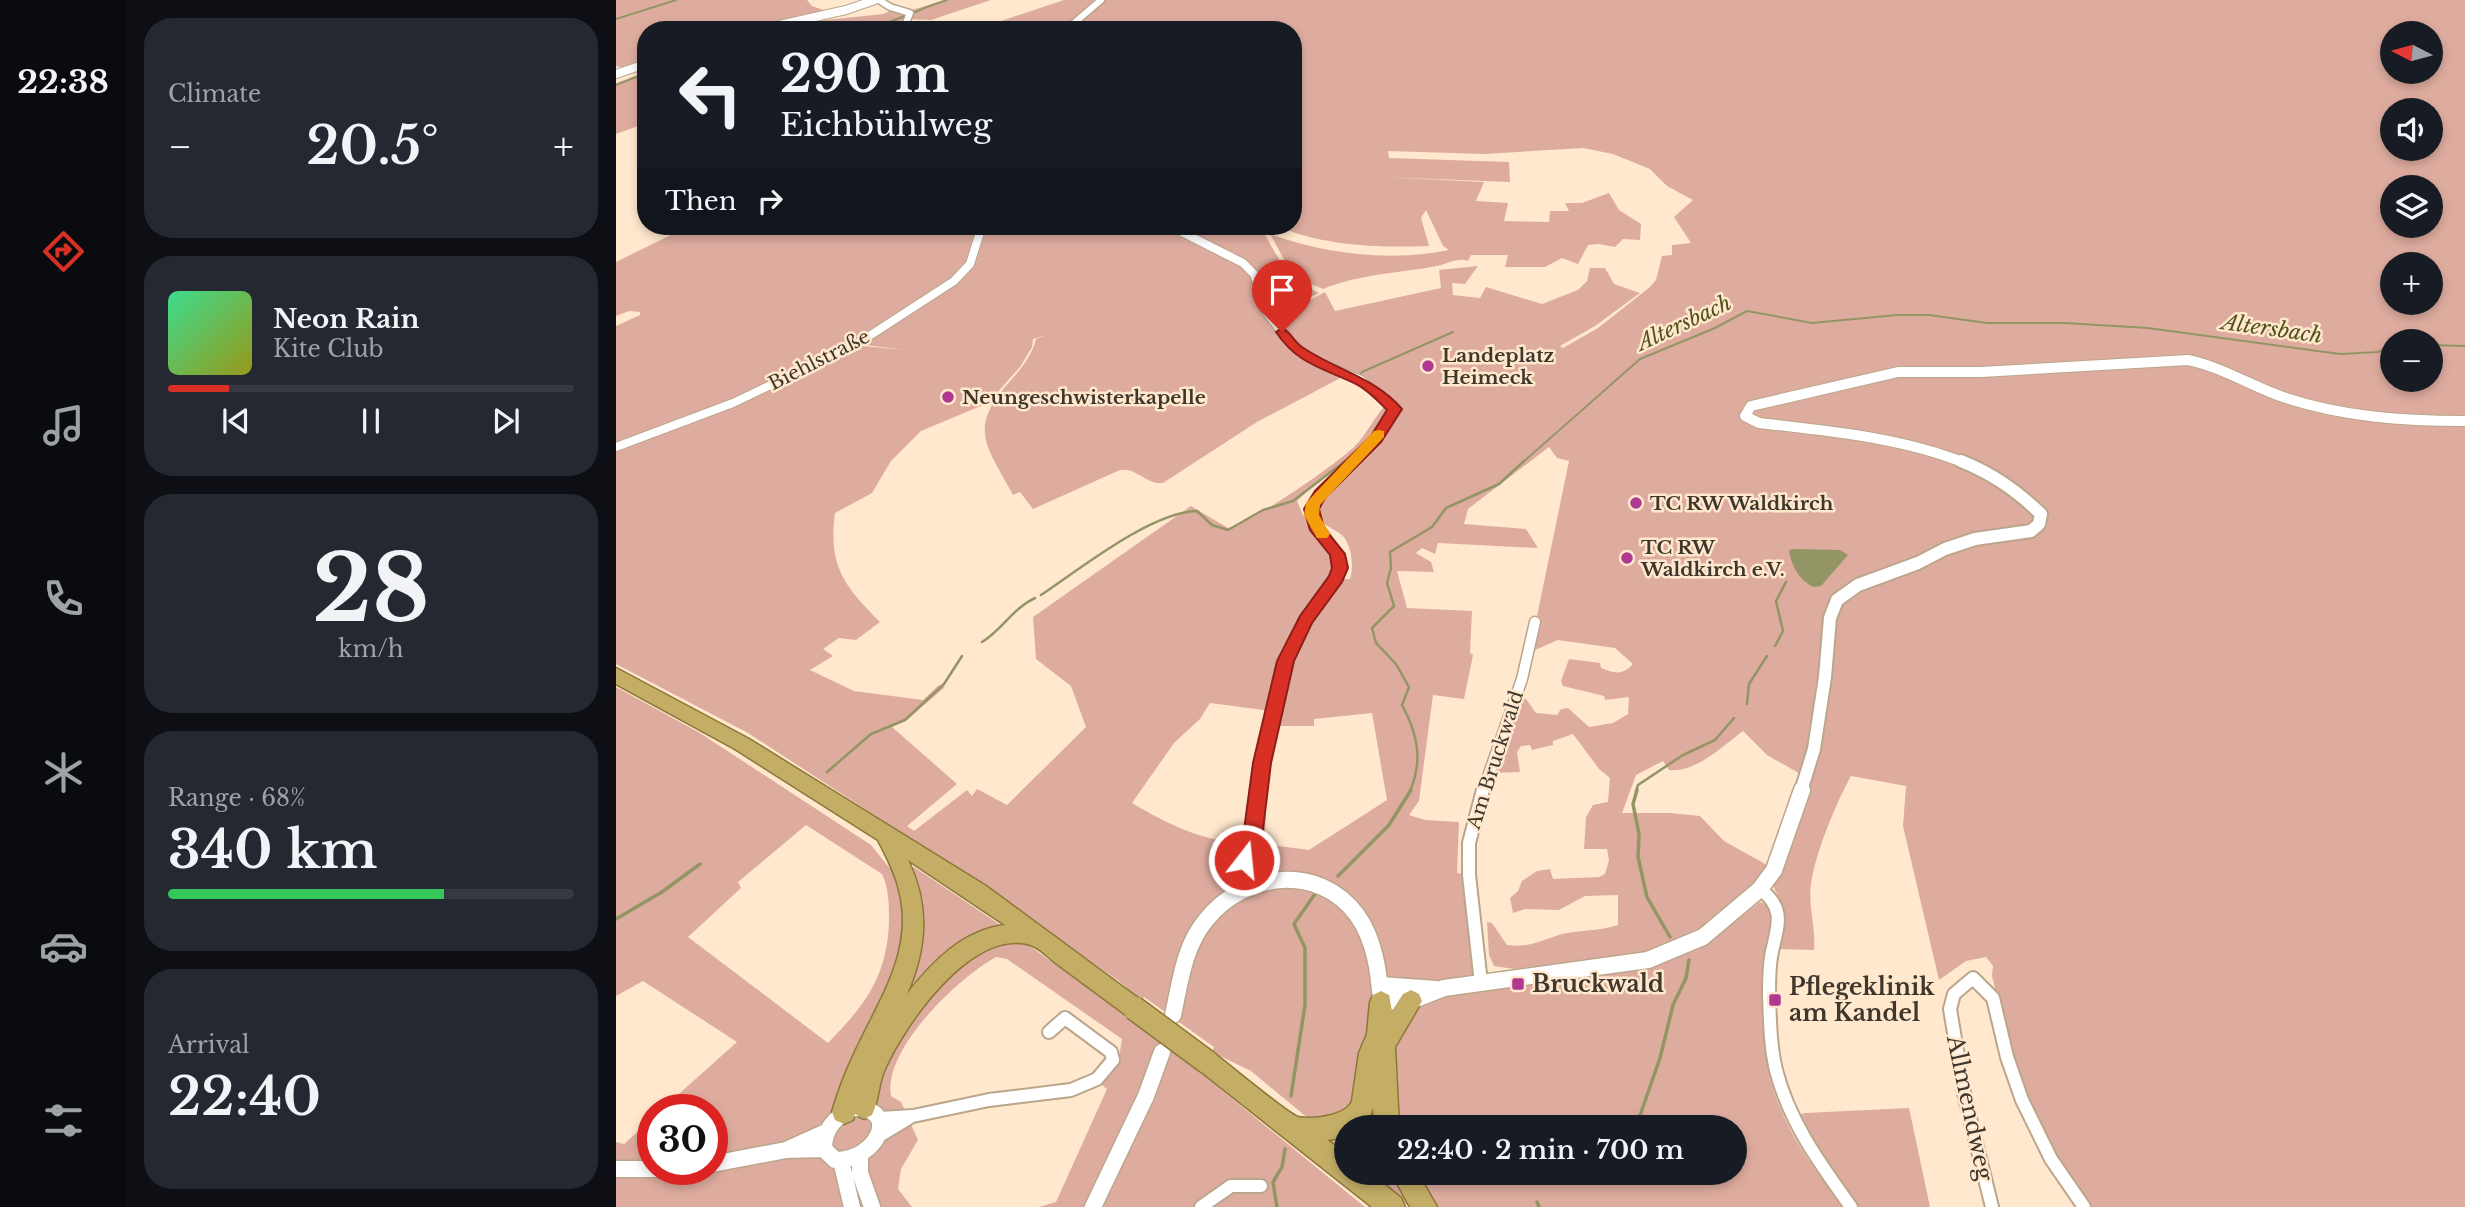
<!DOCTYPE html>
<html lang="en">
<head>
<meta charset="utf-8">
<style>
  :root { --surface:#171b24; --page:#242831; --text:#f1f3f6; --muted:#9ea1a6; --line:#363941; --accent:#d93025 }
  body { margin:0; font-family:"Libre Baskerville",serif; background:var(--page); color:var(--text); height:100vh; display:flex; flex-direction:column; font-size:26px; white-space:nowrap }
  * { box-sizing:border-box; margin:0 }
  p { font-size:23px; color:var(--muted) }
  .icon { flex:none; width:38px; height:38px; fill:none; stroke:currentColor; stroke-width:2; stroke-linecap:round; stroke-linejoin:round }
  .map { position:relative; flex:1; overflow:hidden }
  .details { display:flex; flex-direction:column; gap:18px; padding:18px; background:#0d0f14; width:490px }
  .details>* { flex:none }
  .top-card { position:absolute; left:21px; top:21px; width:665px; height:214px; border-radius:28px; box-shadow:0 4px 10px #0003; background:#171b24; color:var(--text); overflow:hidden }
  .needle { width:46px; rotate:276deg }
  .controls { position:absolute; left:1764px; top:21px; display:grid; gap:14px }
  .controls a { display:grid; place-items:center; width:63px; height:63px; border-radius:50%; background:var(--surface); box-shadow:0 4px 10px #0003; font-size:35px }
  .speed { position:absolute; left:21px; top:1094px; display:flex; gap:14px; font-size:35px; font-weight:700; text-align:center }
  .speed>* { display:grid; place-content:center; width:91px; height:91px; border-radius:50%; background:var(--surface); box-shadow:0 4px 10px #0003; line-height:1 }
  .speed .limit { border:10px solid #d22; background:#fff; color:#111 }
  .pin { position:absolute; display:grid; place-items:center; width:60px; height:60px; color:#fff; margin:-72px -30px; border-radius:50% 50% 50% 0; rotate:-45deg; box-shadow:0 0 7px #0007 }
  .pin .icon { rotate:45deg }
  .me { position:absolute; width:77px; margin:-38px; rotate:16deg; stroke-linejoin:round; filter:drop-shadow(0 0 5px #0008) }
  .turn { display:flex; align-items:center; gap:24px; height:147px; padding:0 28px; font-size:32px }
  .turn .icon { width:91px; height:91px; stroke-width:2.5 }
  .turn b { display:block; font-size:49px; line-height:60px }
  .then { display:flex; align-items:center; height:66px; padding:0 28px; background:#0003; gap:14px; font-size:26px }
  .big { font-size:52px; font-weight:600; line-height:1.1 }
  .details .widget { flex:1; display:flex; flex-direction:column; justify-content:center; gap:10px; min-width:0; padding:0 24px; border-radius:28px; background:var(--page) }
  .details .dial { align-items:center; gap:0 }
  .dial b { font-size:91px; line-height:1 }
  .song { display:flex; align-items:center; gap:21px }
  .cover { width:84px; height:84px; border-radius:10px; background:linear-gradient(135deg,hsl(150 70% 55%),hsl(60 70% 35%)) }
  .played { height:7px; border-radius:4px; background:linear-gradient(90deg,var(--accent) 15%,var(--line) 15%) }
  .keys { display:flex; justify-content:space-around; direction:ltr }
  .heat { display:flex; justify-content:space-between; align-items:center; font-size:38px; direction:ltr }
  .charge { height:10px; border-radius:5px; background:linear-gradient(90deg,#34c759 68%,var(--line) 0) }
  .trip { position:absolute; left:718px; top:1115px; width:413px; height:70px; border-radius:35px; background:var(--surface); box-shadow:0 4px 10px #0003; font-weight:600; line-height:70px; text-align:center }
  main { display:flex; flex:1; min-height:0 }
  .tab-bar { display:flex; flex-direction:column; width:126px; justify-content:space-around; align-items:center; background:#090b0e; color:var(--muted) }
  .tab-bar .icon { width:49px; height:49px }
  .tab-bar .on { color:var(--accent) }
  .tab-bar b { font-size:32px; color:var(--text) }
  .map>svg:first-child { display:block }
  .green { fill:#deac9f; fill-rule:evenodd }
  .water { fill:#939564 }
  .lines { fill:none; stroke-linecap:round; stroke-linejoin:round }
  .stream-far2 { stroke:#939564; stroke-width:2 }
  .stream-far1 { stroke:#939564; stroke-width:2.5 }
  .stream { stroke:#939564; stroke-width:3.5 }
  .minor-far3-casing { stroke:#bba68c; stroke-width:9 }
  .minor-far2-casing { stroke:#bba68c; stroke-width:10 }
  .minor-far1-casing { stroke:#bba68c; stroke-width:13 }
  .minor-casing { stroke:#bba68c; stroke-width:16 }
  .tertiary-far3-casing { stroke:#bba68c; stroke-width:10 }
  .tertiary-far2-casing { stroke:#bba68c; stroke-width:12 }
  .tertiary-far1-casing { stroke:#bba68c; stroke-width:16 }
  .tertiary-casing { stroke:#bba68c; stroke-width:19 }
  .trunk-casing { stroke:#8c7738; stroke-width:3 }
  .minor-far3 { stroke:#fff; stroke-width:6 }
  .minor-far2 { stroke:#fff; stroke-width:8 }
  .minor-far1 { stroke:#fff; stroke-width:10 }
  .minor { stroke:#fff; stroke-width:12 }
  .tertiary-far3 { stroke:#fff; stroke-width:8 }
  .tertiary-far2 { stroke:#fff; stroke-width:10 }
  .tertiary-far1 { stroke:#fff; stroke-width:12 }
  .tertiary { stroke:#fff; stroke-width:16 }
  .trunk { fill:#c4ae66; fill-rule:evenodd }
  .trunk-bridge-casing { stroke:#8c7738; stroke-width:26; stroke-linecap:butt }
  .trunk-bridge { stroke:#c4ae66; stroke-width:23 }
  .route { fill:#d93025; stroke:#8d1f18; stroke-width:2 }
  .slow { fill:#f59e0b }
  .poi-dot { fill:#af3990; stroke:#ffe8cd; stroke-width:2.5 }
  .labels { text-anchor:middle; dominant-baseline:central; stroke-width:5; stroke-linejoin:round; paint-order:stroke }
  .poi-label { font-size:19px; font-weight:bold; fill:#3f372c; stroke:#ffe8cd; text-anchor:start }
  .street-label { font-size:19px; fill:#3f372c; stroke:#ffe8cd }
  .water-label { font-size:21px; font-style:italic; fill:#52531a; stroke:#ffe8cd }
  .near-poi-label { font-size:23px; font-weight:bold; fill:#3f372c; stroke:#ffe8cd; text-anchor:start }
  .near-street-label { font-size:23px; fill:#3f372c; stroke:#ffe8cd }
</style>
</head>
<body>
<main>
<nav class="tab-bar">
<b>22:38</b>
<svg class="icon on" aria-label="directions" viewBox="0 0 24 24"><path d="M12 3l9 9-9 9-9-9zM9 14v-3h6M13 9l2 2-2 2"/></svg>
<svg class="icon" aria-label="music" viewBox="0 0 24 24"><path d="M9 18V5l10-2v13"/><circle cx="6" cy="18" r="3"/><circle cx="16" cy="16" r="3"/></svg>
<svg class="icon" aria-label="phone" viewBox="0 0 24 24"><path d="M5 4h4l2 5-3 2q2 4 5 5l2-3 5 2v4C11 20 4 13 5 4z"/></svg>
<svg class="icon" aria-label="climate" viewBox="0 0 24 24"><path d="M12 3v18M4 7l16 10M4 17L20 7"/></svg>
<svg class="icon" aria-label="car" viewBox="0 0 24 24"><path d="M5 17H2v-5l4-1 3-4h7l3 4 3 1v5h-3M9 17h6M6 11h13"/><circle cx="7" cy="17" r="2"/><circle cx="17" cy="17" r="2"/></svg>
<svg class="icon" aria-label="filters" viewBox="0 0 24 24"><path d="M4 7h16M4 17h16"/><circle cx="9" cy="7" r="2"/><circle cx="15" cy="17" r="2"/></svg>
</nav>
<section class="details">
<div class="widget"><p>Climate</p>
<div class="heat"><a>−</a><b class="big">20.5°</b><a>+</a></div>
</div>
<div class="widget">
<div class="song"><i class="cover"></i><div><b>Neon Rain</b><p>Kite Club</p></div></div>
<div class="played"></div>
<div class="keys"><svg class="icon" aria-label="previous" viewBox="0 0 24 24"><path d="M18 5L8 12l10 7zM5 5v14"/></svg><svg class="icon" aria-label="pause" viewBox="0 0 24 24"><path d="M8 5v14M16 5v14"/></svg><svg class="icon" aria-label="next" viewBox="0 0 24 24"><path d="M6 5l10 7-10 7zM19 5v14"/></svg></div>
</div>
<div class="widget dial"><b>28</b><p>km/h</p></div>
<div class="widget"><p>Range · 68%</p><b class="big">340 km</b><div class="charge"></div></div>
<div class="widget"><p>Arrival</p><b class="big">22:40</b></div>
</section>
<div class="map">
<svg width="1849" height="1207" viewBox="0 0 1849 1207">
  <rect width="100%" height="100%" fill="#ffe8cd"/>
  <path class="green" d="M0,0H191L196,6L216,13L169,27L170,30H30V70L20,65L10,69L0,66Z
    M330,0H375L315,20L293,19L289,27L306,30H260L262,27C238,29 214,30 190,30L203,27L201,21L267,14L278,9L292,11Z
    M448,0H1849V1207H1468C1422,1151 1394,1081 1381,1010L1384,1009L1376,976L1377,966L1370,957L1350,961L1323,980L1287,826L1290,786L1235,776C1220,803 1199,854 1195,884C1192,907 1200,928 1198,950L1160,949L1166,915V904L1156,884L1158,870L1170,841L1188,776L1151,755L1127,731C1106,747 1079,773 1053,770L1047,761L1020,775L1006,813H1054L1084,816L1108,841L1151,865L1136,890L1086,933L1091,944L1144,902L1156,908C1160,930 1149,954 1149,976C1149,998 1146,1019 1148,1041C1154,1109 1186,1154 1227,1207H794L748,1173L1118,1172V1127H730V1159L703,1138L711,1134L635,1071L596,1052L598,1047L528,997L525,1000L503,981L292,837L132,733L0,664V326L24,315V312L13,311L0,316V262L73,226H331L335,228L338,226H363L352,264L336,281L242,341L247,346L289,350L249,345L244,342L340,281L357,263L367,226H644L674,279L703,293L656,317L649,311L655,320L709,292L719,311L825,288L823,270L862,266L849,284L836,283L837,295L864,298L870,287L926,304L962,290L971,281L974,268H989L998,284L1024,293L979,326L944,346L947,348L982,328L1034,287L1040,280L1046,256L1056,255V245L1075,243L1058,217L1077,200L1051,186L1034,169L997,154L967,148L868,154L772,151L773,158L893,162L894,182L766,177L868,182L860,201L892,203L888,221L933,222L934,211H953L949,203H966L993,193L1003,210L1025,224L1024,240L1007,239L999,247L983,244L972,245L962,264L946,258L929,267H889L892,255H855L852,261C841,257 832,264 821,266C782,273 744,274 707,289C671,275 672,265 654,234C707,254 777,262 833,250L827,246L810,210L805,218L813,246C763,248 707,246 661,226H677V30H358ZM1776,33H1815V72H1776ZM1776,110H1815V149H1776ZM1776,187H1815V226H1776ZM1776,264H1815V303H1776ZM430,335L420,339C416,355 406,368 395,380C351,429 370,444 397,495L404,492L417,509L504,470C520,467 531,485 547,483L641,422L730,375L749,384L771,404C760,414 751,434 739,446C721,464 634,524 612,528L575,506L417,617L420,659L455,686L470,727L391,805L361,789L356,796L351,790L298,831L291,826L341,784L276,727L292,719L329,687L323,685L307,700L238,691L194,670L217,656L207,649L223,638L240,640L264,622C228,586 212,566 219,513L256,493L275,461L305,431L372,403L404,367L416,347L417,339ZM1776,341H1815V380H1776ZM933,447L941,458L953,461L921,616L925,619L919,650L942,640L999,648L1017,664C1007,675 999,674 985,668L984,663L953,659L945,681L947,686L988,696L989,700L1013,697L1012,714L997,723L973,727L952,708L945,709L941,715L920,713L910,699L903,698L878,773L904,772L901,752L905,746L914,745L916,750L937,745V741L957,734L983,769L994,778L992,802L977,805L970,817L968,849H991L993,860L989,874L983,877L937,879L934,869L921,871L906,881L902,891L894,898L897,913L909,909L943,910L969,896L1002,895V925C983,931 965,930 946,934C925,940 915,948 891,945L876,923L871,922L873,955L878,966L898,969L1019,954L1022,967L858,991L847,874L841,873L843,822L809,820L793,815L803,801L817,695L848,699L857,655L854,653L856,611L791,608L781,571L818,572L815,562L800,553L806,548L819,554L822,543L922,548L910,529L848,524L852,509ZM725,465L730,468L696,503L692,516L687,515L681,501L698,484ZM699,517C706,524 722,531 727,536C736,547 738,567 734,579H723C736,547 709,542 699,517ZM594,703L655,711L624,844C581,838 553,825 516,803L558,743L584,719ZM756,713L771,800L693,850L655,845L649,837L651,773L656,726H698V719Z
    M30,72V123L0,134V83Z
    M0,687L84,733L255,845L280,876L298,867L392,930L554,1048L749,1207H423L440,1202L491,1089L486,1085L502,1064L506,1039L391,959L380,957C342,978 267,1049 275,1096L285,1102L302,1140L285,1169L282,1189L296,1207H0V1142L8,1144L37,1118V1169H96V1110L46,1109L121,1042L27,981L0,996ZM190,825L266,874C273,888 273,907 273,922C271,977 249,1005 212,1043L72,937L125,888L122,882Z
    M1293,1108L1314,1207H1235L1175,1117L1189,1113Z"/>
  <path class="water" d="M1179,549L1224,550L1232,555L1205,586L1197,587C1183,580 1175,565 1173,550Z"/>
  <g class="lines">
    <path class="stream-far2" d="M0,19L60,0
      M226,30C238,27 252,29 264,25C287,18 308,7 331,0
      M0,85L30,73
      M661,318L667,327
      M1815,345L1849,346
      M715,364L743,375
      M743,376L746,372L837,332
      M727,463L741,453
      M906,463L1024,359L1099,328L1131,311L1196,323L1281,315H1313L1371,323H1448L1532,328L1724,354L1762,352L1776,346"/>
    <path class="stream-far1" d="M425,595C464,569 535,512 581,511L596,525L612,530L647,510L677,501L729,461
      M366,642C386,630 397,608 419,598
      M1159,646L1167,631L1160,601L1170,582
      M1131,704L1133,684L1151,656
      M211,772L255,734L289,720L328,684L346,656
      M794,791C807,761 802,734 786,705L793,687L780,664L760,643L756,628L778,606L771,583L775,568L774,552L816,527L830,508L883,484L908,461
      M1020,791L1022,785L1067,755L1099,740L1118,718"/>
    <path class="stream" d="M1021,790L1017,804L1023,834L1022,857L1031,897L1054,937
      M722,876L773,825L795,790
      M0,919L46,892L84,864
      M675,1096L689,1005V948L678,924L699,894
      M1020,1127L1044,1058L1057,1005L1070,978L1073,960
      M931,1177L995,1172
      M921,1202L923,1207
      M661,1207L657,1182L666,1167L669,1149"/>
    <defs>
      <path id="minor-far3" d="M263,0L274,7L294,13L287,30
        M450,30L485,0"/>
      <path id="minor-far2" d="M554,226L627,263L638,274L651,313L678,347L701,362L745,380L779,409L760,439L736,463
        M0,447L117,403L244,342L338,281L354,264L366,226"/>
      <path id="minor-far1" d="M642,791C650,737 660,668 689,621C698,604 722,586 722,566C722,545 698,531 695,509L704,495L738,461
        M867,791L906,679L919,622"/>
      <path id="minor" d="M642,790L635,846L628,860L635,863L643,882
        M1144,889C1172,910 1160,928 1155,957C1153,969 1153,982 1153,995C1154,1020 1154,1045 1160,1070C1173,1122 1205,1165 1235,1207
        M865,983L853,875V843L867,790
        M264,1118L297,1116L373,1100L455,1090L481,1079L497,1060L495,1052L449,1018L433,1032
        M263,1136L293,1118
        M585,1207L615,1186H645
        M1376,1207L1349,1098L1334,1009L1338,994L1357,978L1377,998L1391,1057L1406,1100L1435,1159L1468,1207"/>
      <path id="tertiary-far3" d="M141,30L230,10L259,0
        M0,74L30,64"/>
      <path id="tertiary-far2" d="M1349,463C1284,437 1212,431 1143,423L1129,416L1135,406L1282,372H1365L1572,360C1606,367 1635,386 1667,397C1726,417 1788,421 1849,421"/>
      <path id="tertiary-far1" d="M1185,791L1198,749L1209,677L1214,618L1221,600L1242,585L1302,563L1329,549L1359,539L1415,531L1423,524L1425,514C1400,490 1377,474 1345,461"/>
      <path id="tertiary" d="M764,985L820,989
        M557,1015C564,983 568,946 590,920C628,872 703,863 741,915C759,940 763,973 765,1002L795,1001L828,988L1032,960L1087,937L1144,889L1158,870L1186,790
        M238,1108C286,1108 261,1161 219,1160L208,1149C208,1128 220,1116 238,1108Z
        M170,1150L208,1149
        M244,1156V1173L256,1207
        M225,1161L236,1207
        M96,1164L170,1150L210,1132
        M0,1169H47
        M477,1207L530,1096L546,1052"/>
      <path id="trunk" d="M0,668L133,739L370,886L526,1001L529,1008L526,1015L518,1019L510,1015C487,998 464,981 441,964C433,958 424,948 415,945C356,927 289,1024 269,1069C262,1084 263,1100 256,1115L248,1119L239,1114L237,1120L228,1124L219,1120L216,1112C222,1091 230,1071 239,1052C263,1000 299,950 283,890C279,872 270,856 262,840L119,749L0,684ZM292,860L389,925C347,930 316,962 291,994C311,948 314,906 292,860Z
        M795,990L803,994L806,1001L779,1047L783,1127H759L757,1108C751,1124 747,1127 730,1127V1137L711,1140L730,1154V1172H753L785,1198L789,1207H756L583,1070L579,1062L583,1054L591,1051L599,1054C612,1064 672,1114 682,1117C697,1120 730,1116 736,1101L743,1053L751,1034L754,1002L757,995L765,991L773,995L776,1011L787,994Z
        M775,1172H801L821,1207H794Z"/>
    </defs>
    <use href="#minor-far3" class="minor-far3-casing"/>
    <use href="#minor-far2" class="minor-far2-casing"/>
    <use href="#minor-far1" class="minor-far1-casing"/>
    <use href="#minor" class="minor-casing"/>
    <use href="#tertiary-far3" class="tertiary-far3-casing"/>
    <use href="#tertiary-far2" class="tertiary-far2-casing"/>
    <use href="#tertiary-far1" class="tertiary-far1-casing"/>
    <use href="#tertiary" class="tertiary-casing"/>
    <use href="#trunk" class="trunk-casing"/>
    <use href="#minor-far3" class="minor-far3"/>
    <use href="#minor-far2" class="minor-far2"/>
    <use href="#minor-far1" class="minor-far1"/>
    <use href="#minor" class="minor"/>
    <use href="#tertiary-far3" class="tertiary-far3"/>
    <use href="#tertiary-far2" class="tertiary-far2"/>
    <use href="#tertiary-far1" class="tertiary-far1"/>
    <use href="#tertiary" class="tertiary"/>
    <use href="#trunk" class="trunk"/>
    <defs>
      <path id="trunk-bridge" d="M518,1008L591,1062"/>
    </defs>
    <use href="#trunk-bridge" class="trunk-bridge-casing"/>
    <use href="#trunk-bridge" class="trunk-bridge"/>
  </g>
  <path class="route" d="M666,328C675,332 678,342 686,347C719,370 759,377 786,409L765,442L709,498L703,509L708,528L729,554L732,568L726,582L696,623L678,661L655,763L645,846L635,865L628,868L621,865L618,860L626,845L637,763L661,661L684,616L713,576L716,568L714,555L694,530L688,509L699,491L755,436L771,410C762,401 753,391 742,385C708,368 682,365 660,332Z"/>
  <path class="slow" d="M763,430L768,431V437L704,505L703,515L714,534L711,538H701L688,515L690,503L758,431Z"/>
  <g class="poi-dot">
    <circle cx="812" cy="366" r="7"/>
    <circle cx="332" cy="397" r="7"/>
    <circle cx="1020" cy="503" r="7"/>
    <circle cx="1011" cy="558" r="7"/>
    <rect x="895" y="977" width="14" height="14" rx="3.5"/>
    <rect x="1152" y="993" width="14" height="14" rx="3.5"/>
  </g>
  <g class="labels">
    <g class="poi-label">
      <text x="826" y="355">Landeplatz<tspan x="826" dy="22">Heimeck</tspan></text>
      <text x="346" y="397">Neungeschwisterkapelle</text>
      <text x="1034" y="503">TC RW Waldkirch</text>
      <text x="1025" y="547">TC RW<tspan x="1025" dy="22">Waldkirch e.V.</tspan></text>
    </g>
    <g class="street-label">
      <text transform="translate(203 360) rotate(-27)">Biehlstraße</text>
      <text transform="translate(879 760) rotate(-72)">Am Bruckwald</text>
    </g>
    <g class="water-label">
      <text transform="translate(1068 323) rotate(-25)">Altersbach</text>
      <text transform="translate(1656 329) rotate(8)">Altersbach</text>
    </g>
    <g class="near-poi-label">
      <text x="916" y="984">Bruckwald</text>
      <text x="1173" y="987">Pflegeklinik<tspan x="1173" dy="26">am Kandel</tspan></text>
    </g>
    <g class="near-street-label">
      <text transform="translate(1354 1108) rotate(78)">Allmendweg</text>
    </g>
  </g>
</svg>
<div class="controls">
<a><svg class="needle" viewBox="-14 -14 28 28"><path d="M0-13l5 13h-10z" fill="#e53935"/><path d="M0 13l5-13h-10z" fill="#9ea1a6"/></svg></a>
<a><svg class="icon" aria-label="sound" viewBox="0 0 24 24"><path d="M4 9h4l5-4v14l-5-4H4zM17 9q2 3 0 6"/></svg></a>
<a><svg class="icon" aria-label="layers" viewBox="0 0 24 24"><path d="M12 4l9 5-9 5-9-5zM3 14l9 5 9-5"/></svg></a>
<a>+</a>
<a>−</a>
</div>
<div class="speed"><div class="limit">30</div></div>
<div class="pin" style="left:666px;top:332px;background:#d93025"><svg class="icon" aria-label="arrive" viewBox="0 0 24 24"><path d="M6 21V4h12l-3 4 3 4H6"/></svg></div>
<svg class="me" style="left:628px;top:860px" viewBox="-20 -20 40 40"><circle r="17" fill="#d93025" stroke="#fff" stroke-width="3"/><path d="M0-11L8 9 0 5-8 9z" fill="#fff"/></svg>
<div class="trip">22:40 · 2 min · 700 m</div>
<div class="top-card">
<div class="turn"><svg class="icon" aria-label="left" viewBox="0 0 24 24"><path d="M17 20v-9H6M10 6l-5 5 5 5"/></svg><div><b>290 m</b>Eichbühlweg</div></div>
<div class="then">Then<svg class="icon" aria-label="right" viewBox="0 0 24 24"><path d="M7 20v-9h11M14 6l5 5-5 5"/></svg></div>
</div>
</div>
</main>
</body>
</html>
